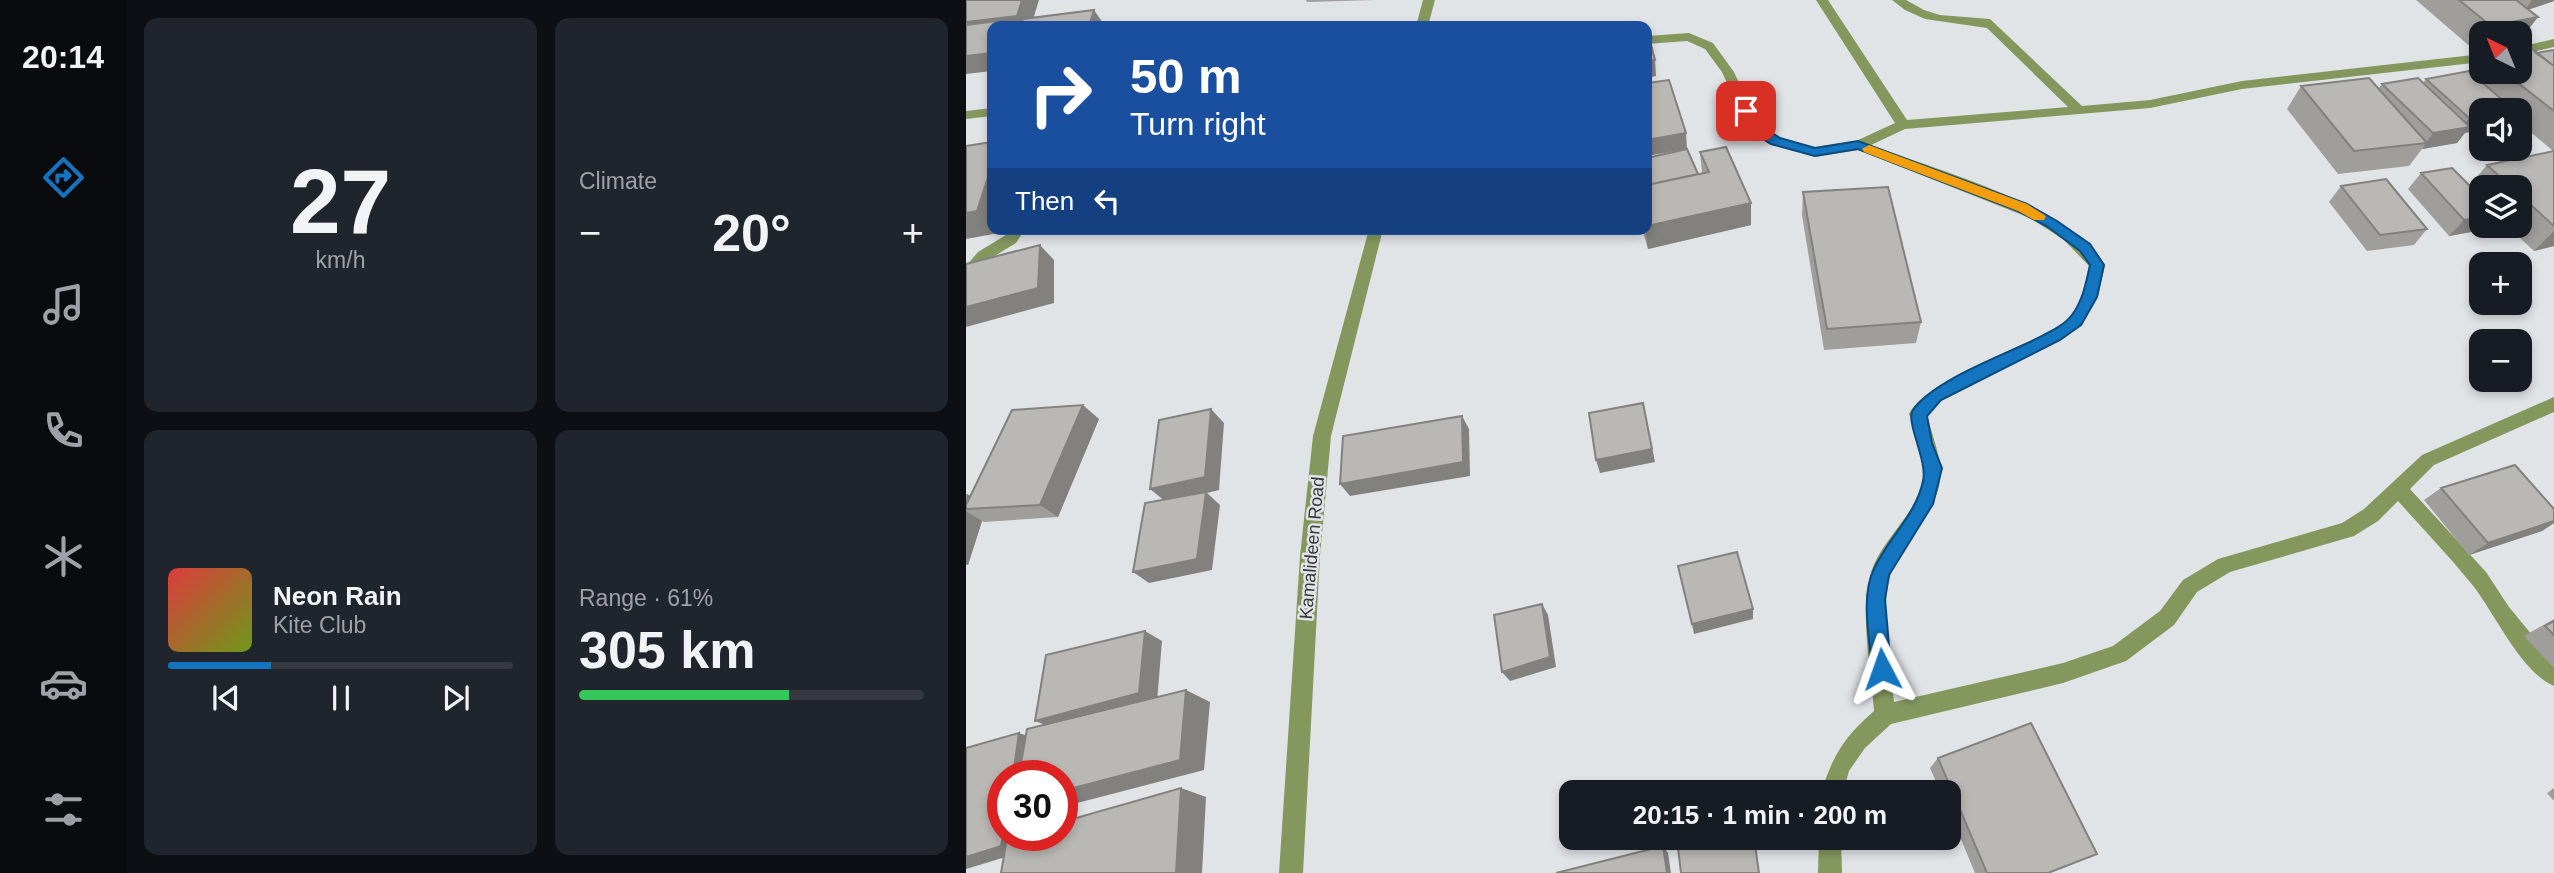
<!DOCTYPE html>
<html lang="en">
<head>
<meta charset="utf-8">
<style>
  :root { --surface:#171b24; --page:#20242c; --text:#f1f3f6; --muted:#9ea1a6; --line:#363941; --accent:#1374c0 }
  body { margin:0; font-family:Arial,sans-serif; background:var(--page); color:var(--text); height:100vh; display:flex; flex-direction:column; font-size:26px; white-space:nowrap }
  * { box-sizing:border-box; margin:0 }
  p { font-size:23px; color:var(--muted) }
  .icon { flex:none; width:38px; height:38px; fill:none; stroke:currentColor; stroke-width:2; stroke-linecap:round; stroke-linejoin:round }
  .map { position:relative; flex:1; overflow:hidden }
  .details { display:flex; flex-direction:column; gap:18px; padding:18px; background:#0d0f14; width:840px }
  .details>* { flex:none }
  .guide { position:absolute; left:21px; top:21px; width:665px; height:214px; border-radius:14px; box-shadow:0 4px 10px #0003; background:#1a4fa0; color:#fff; overflow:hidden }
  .needle { width:46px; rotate:317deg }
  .controls { position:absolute; left:1503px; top:21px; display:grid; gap:14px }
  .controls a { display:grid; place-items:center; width:63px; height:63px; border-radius:14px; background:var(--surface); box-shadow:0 4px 10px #0003; font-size:35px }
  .speed { position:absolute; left:21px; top:760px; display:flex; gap:14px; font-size:35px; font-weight:700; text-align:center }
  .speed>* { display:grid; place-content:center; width:91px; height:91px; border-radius:50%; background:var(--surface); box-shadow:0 4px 10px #0003; line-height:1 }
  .speed .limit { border:10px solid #d22; background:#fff; color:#111 }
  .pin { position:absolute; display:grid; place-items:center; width:60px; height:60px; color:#fff; margin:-30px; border-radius:14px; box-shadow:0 4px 10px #0006 }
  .me { position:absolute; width:77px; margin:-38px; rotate:356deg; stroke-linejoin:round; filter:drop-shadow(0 0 5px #0008) }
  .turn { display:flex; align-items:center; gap:24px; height:147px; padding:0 28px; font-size:32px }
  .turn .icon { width:91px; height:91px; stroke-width:2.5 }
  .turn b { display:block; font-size:49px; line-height:60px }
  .then { display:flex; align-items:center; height:66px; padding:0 28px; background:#0003; gap:14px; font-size:26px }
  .big { font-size:52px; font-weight:600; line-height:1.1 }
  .details .card { flex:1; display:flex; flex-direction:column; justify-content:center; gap:10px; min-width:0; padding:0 24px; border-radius:14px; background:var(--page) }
  .details .dial { align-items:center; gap:0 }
  .dial b { font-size:91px; line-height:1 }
  .song { display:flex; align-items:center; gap:21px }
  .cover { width:84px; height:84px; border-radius:10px; background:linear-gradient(135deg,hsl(0 70% 55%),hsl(80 70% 35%)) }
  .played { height:7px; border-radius:4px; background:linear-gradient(90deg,var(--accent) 30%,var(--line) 30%) }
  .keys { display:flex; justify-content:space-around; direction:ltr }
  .heat { display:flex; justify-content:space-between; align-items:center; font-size:38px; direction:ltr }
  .charge { height:10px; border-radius:5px; background:linear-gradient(90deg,#34c759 61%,var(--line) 0) }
  .details .tiles { flex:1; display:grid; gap:18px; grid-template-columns:repeat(2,1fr) }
  .trip { position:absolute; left:593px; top:780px; width:402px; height:70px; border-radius:14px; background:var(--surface); box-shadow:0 4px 10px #0003; font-weight:600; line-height:70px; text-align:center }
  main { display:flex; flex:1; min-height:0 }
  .tabs { display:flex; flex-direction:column; width:126px; justify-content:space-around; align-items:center; background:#090b0e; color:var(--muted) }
  .tabs .icon { width:49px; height:49px }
  .tabs .selected { color:var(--accent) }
  .tabs b { font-size:32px; color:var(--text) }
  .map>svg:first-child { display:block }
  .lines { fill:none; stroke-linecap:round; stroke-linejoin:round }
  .minor { fill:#84985e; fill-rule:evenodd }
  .wall { fill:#a09e9b }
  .shaded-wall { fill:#82817e }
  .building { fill:#bab8b4; stroke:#82817e; stroke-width:2 }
  .route { fill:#1374c0; stroke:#0c4b7d; stroke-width:2 }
  .slow { fill:#f59e0b }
  .labels { text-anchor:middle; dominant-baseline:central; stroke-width:5; stroke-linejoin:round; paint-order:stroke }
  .street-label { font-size:18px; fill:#363738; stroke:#e1e4e7 }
</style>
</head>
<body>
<main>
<nav class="tabs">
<b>20:14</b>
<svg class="icon selected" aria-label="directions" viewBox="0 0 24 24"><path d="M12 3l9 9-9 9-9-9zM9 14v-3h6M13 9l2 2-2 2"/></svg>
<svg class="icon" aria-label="music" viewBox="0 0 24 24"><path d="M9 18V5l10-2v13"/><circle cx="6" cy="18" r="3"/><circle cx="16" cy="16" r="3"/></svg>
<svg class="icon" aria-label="phone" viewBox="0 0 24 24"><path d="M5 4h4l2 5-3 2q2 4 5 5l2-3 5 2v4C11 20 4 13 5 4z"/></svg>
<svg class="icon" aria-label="climate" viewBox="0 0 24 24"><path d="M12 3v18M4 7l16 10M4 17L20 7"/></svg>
<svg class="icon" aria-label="car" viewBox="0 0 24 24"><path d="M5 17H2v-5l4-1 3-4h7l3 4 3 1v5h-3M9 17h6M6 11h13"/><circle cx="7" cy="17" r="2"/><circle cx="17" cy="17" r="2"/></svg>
<svg class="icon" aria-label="filters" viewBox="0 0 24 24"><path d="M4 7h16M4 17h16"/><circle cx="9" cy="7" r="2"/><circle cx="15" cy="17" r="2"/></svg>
</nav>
<section class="details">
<div class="tiles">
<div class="card dial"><b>27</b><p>km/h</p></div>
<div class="card"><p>Climate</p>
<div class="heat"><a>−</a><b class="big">20°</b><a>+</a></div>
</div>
<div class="card">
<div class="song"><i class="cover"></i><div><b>Neon Rain</b><p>Kite Club</p></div></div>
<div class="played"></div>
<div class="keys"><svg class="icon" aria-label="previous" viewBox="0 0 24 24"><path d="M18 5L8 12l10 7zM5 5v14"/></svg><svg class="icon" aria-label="pause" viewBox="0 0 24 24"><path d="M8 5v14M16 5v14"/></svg><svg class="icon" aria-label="next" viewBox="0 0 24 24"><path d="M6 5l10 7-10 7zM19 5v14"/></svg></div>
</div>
<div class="card"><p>Range · 61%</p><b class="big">305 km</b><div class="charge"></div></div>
</div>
</section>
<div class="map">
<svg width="1588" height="873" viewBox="0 0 1588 873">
  <rect width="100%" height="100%" fill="#e1e4e7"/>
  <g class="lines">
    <path class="minor" d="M457,0H469L462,26H450Z
      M850,0H862L941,120L1102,107L1021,28L959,19L939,10L926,0H940L958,10L974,15L1024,19L1116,106L1184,100L1276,81L1516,54V62L1276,89L1184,108L939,129L905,145C970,170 1102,205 1139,265L1132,297L1116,325L1095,340L976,400L961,416C977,470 985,481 949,531C940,545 929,557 925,573C913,614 924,661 928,702L1097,663L1147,646L1194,611L1217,580L1252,559L1376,523L1398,509L1456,455L1588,397V412L1468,465L1444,489L1520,572L1543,607L1588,662V686C1554,672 1527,609 1504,582C1481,554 1456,528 1432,501L1412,521L1388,536L1264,572L1231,592L1208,625L1160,661L1097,683L925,724L899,748L883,771L877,793H855C867,755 878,737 908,711C905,667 894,619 904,576C914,538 956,512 958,471C959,453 948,431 943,414C959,383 1036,355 1068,339C1080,333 1095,327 1104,316C1117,303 1119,283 1123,266L1098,240L1064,218L892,150L849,157L805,144L783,131L756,72L739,49L721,41L681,44V36L723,33L747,43L768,72L793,125L815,138L849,147L890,141L929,123Z
      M1588,39V47L1554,55V47Z
      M26,108V116L0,119V111Z
      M44,229H59L50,243L22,260L5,280L0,282V266L12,252L40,235Z
      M403,229H417L365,436L354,556L337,873H313L334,556L347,436Z
      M853,838H875L876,873H852Z"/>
  </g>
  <path class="wall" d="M340,0H410L341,2Z
    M1450,0H1588V1L1562,10L1572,17L1554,40V33H1516V48L1507,49Z
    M1588,50V246L1568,251L1541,226H1554V187H1516V226H1520L1516,230L1483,236L1442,189L1455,173L1503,186L1521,165L1587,151L1554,123V110H1516L1491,143L1456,149L1443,166L1372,174L1321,109L1335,86L1412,89L1416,84L1457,83L1460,79L1507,74L1516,64V72H1554L1570,53Z
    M721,149L732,174L736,173L734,152L785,225L682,249L676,229H681L717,150L681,156Z
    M1375,186L1461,229L1448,245L1401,251L1363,202Z
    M837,192L955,322L950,343L858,350L836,215Z
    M133,419L92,517L18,522L16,521L2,565H0V494L4,496Z
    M1475,488L1588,509V523L1576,531L1503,555L1458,500Z
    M1588,619V668L1558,636Z
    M972,758L1084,873H1009L984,813V793H975L964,768Z
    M1588,788V801L1581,793Z"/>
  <path class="shaded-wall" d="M0,0H73L65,26H26L0,40Z
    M1566,0H1588V1L1558,11Z
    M128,10L139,26H123Z
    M1572,17L1554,40V33H1519L1525,26Z
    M1516,38V48L1507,49Z
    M26,52V71L0,74V56Z
    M689,60L690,76L681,78V61Z
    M1516,116V130L1499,133L1491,143L1456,149L1467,133L1496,128L1503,118Z
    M720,133L721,149L681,156V140Z
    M26,165V229H34L33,233L0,239V213Z
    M785,203V225L682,249L679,229H681V226Z
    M1516,217V226H1520L1516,230L1483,236L1498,220Z
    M1588,231V246L1568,251Z
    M74,245L88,260V303L0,327V307Z
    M677,403L689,462L634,473L630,460Z
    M117,405L133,419L92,517L74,505Z
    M245,409L258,423L253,490L241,493L254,505L246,570L183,583L167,572L200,502L184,489Z
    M496,416L503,429L504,476L384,496L374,484Z
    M1,494L21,506L0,509Z
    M0,511L16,521L2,565L0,564Z
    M1588,521V523L1576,531L1503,555L1522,543Z
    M576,604L582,615L590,667L544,681L536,672Z
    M787,609V619L728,634L726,624Z
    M179,631L196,641L191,702L90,729L69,721Z
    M220,690L244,702L238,770L96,807V791Z
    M53,733L75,741L70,775H47Z
    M215,788L240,797L236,873H210Z
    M37,835H62L59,851L0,869V857Z
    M697,846L702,853L705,873H701Z"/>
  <path class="building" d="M0,0H56L51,16L0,22Z
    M1493,0H1550L1572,17L1525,26Z
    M128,10L123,26H55L57,19Z
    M40,20L38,26H26V53L0,56V25Z
    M681,41H684L689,60L681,61Z
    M1565,48L1588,66V111L1538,72H1554V51Z
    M1588,50V66L1570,53Z
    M1503,71L1548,110H1516V116L1503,118L1460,79Z
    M1403,78L1461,143L1388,151L1335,86Z
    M1452,78L1504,127L1467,133L1416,84Z
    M703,80L720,133L681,140V83Z
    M26,142V165L11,211L0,213V146Z
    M760,147L785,203L681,226V185L743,172L734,152Z
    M721,149L732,174L681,185V158Z
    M1588,151V226L1554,195V187H1545L1521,165Z
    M1486,168L1516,198V217L1498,220L1455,173Z
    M1420,179L1461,229L1414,235L1375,186Z
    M922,187L955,322L861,329L837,192Z
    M74,245L72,288L0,307V264Z
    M677,403L686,449L630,460L623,413Z
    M117,405L74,505L0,509V505L46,410Z
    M245,409L239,477L184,489L193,420Z
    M496,416L497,462L374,484L377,436Z
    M1549,465L1588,509V521L1522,543L1475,488Z
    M240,492L231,559L167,572L179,503Z
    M771,552L787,609L726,624L712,566Z
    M576,604L584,657L536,672L528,615Z
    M1588,621V635L1579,626Z
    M179,631L173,693L69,721L80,655Z
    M220,690L214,760L96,791V775H53L61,729Z
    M1065,723L1131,854L1082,873H1021L972,758Z
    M53,733L47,775H37V835L35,846L0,857V748Z
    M215,788L210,873H35L41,838L51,835H96V822Z
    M759,838H788L793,873H715L712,848Z
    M697,846L701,873H590Z"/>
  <path class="route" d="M780,108L784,109L793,125L814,138L849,148L892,141L1061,204L1091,221L1124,244L1138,265L1131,297L1115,325L1094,340L975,400L961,416L966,443L976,468L967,504L923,575L919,599L925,669L922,676L916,678L909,676L906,669C904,639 894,597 908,569C922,538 950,515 957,481C962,461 939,421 947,410C967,381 1033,357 1066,341C1079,334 1097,327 1106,315C1117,300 1120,283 1124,265L1114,251L1082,227L1052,211L892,149L849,156L805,144L784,131L774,111Z"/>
  <path class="slow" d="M903,145L1061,204L1080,216L1078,220H1068L1052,211L898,152L896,149Z"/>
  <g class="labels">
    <g class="street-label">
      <text transform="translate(346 548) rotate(-85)">Kamalideen Road</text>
    </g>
  </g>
</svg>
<div class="controls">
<a><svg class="needle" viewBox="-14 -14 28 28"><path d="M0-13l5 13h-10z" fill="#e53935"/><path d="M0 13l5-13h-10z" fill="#9ea1a6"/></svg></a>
<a><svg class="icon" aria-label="sound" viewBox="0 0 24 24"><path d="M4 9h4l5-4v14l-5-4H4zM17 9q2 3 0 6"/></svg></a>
<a><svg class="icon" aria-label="layers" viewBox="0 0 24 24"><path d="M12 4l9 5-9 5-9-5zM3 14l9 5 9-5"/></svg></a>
<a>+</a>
<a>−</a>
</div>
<div class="speed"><div class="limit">30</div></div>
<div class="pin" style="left:780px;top:111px;background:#d93025"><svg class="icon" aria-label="arrive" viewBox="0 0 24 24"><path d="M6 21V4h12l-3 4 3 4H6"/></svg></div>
<svg class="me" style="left:916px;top:669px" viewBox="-20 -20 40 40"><path d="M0-17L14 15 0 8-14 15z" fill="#1374c0" stroke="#fff" stroke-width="4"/></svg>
<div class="trip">20:15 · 1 min · 200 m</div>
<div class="guide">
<div class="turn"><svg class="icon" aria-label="right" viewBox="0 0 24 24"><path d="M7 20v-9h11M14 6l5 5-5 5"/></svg><div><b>50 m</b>Turn right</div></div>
<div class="then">Then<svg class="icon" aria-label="left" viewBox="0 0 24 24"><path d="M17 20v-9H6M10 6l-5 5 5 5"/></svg></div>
</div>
</div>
</main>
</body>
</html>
